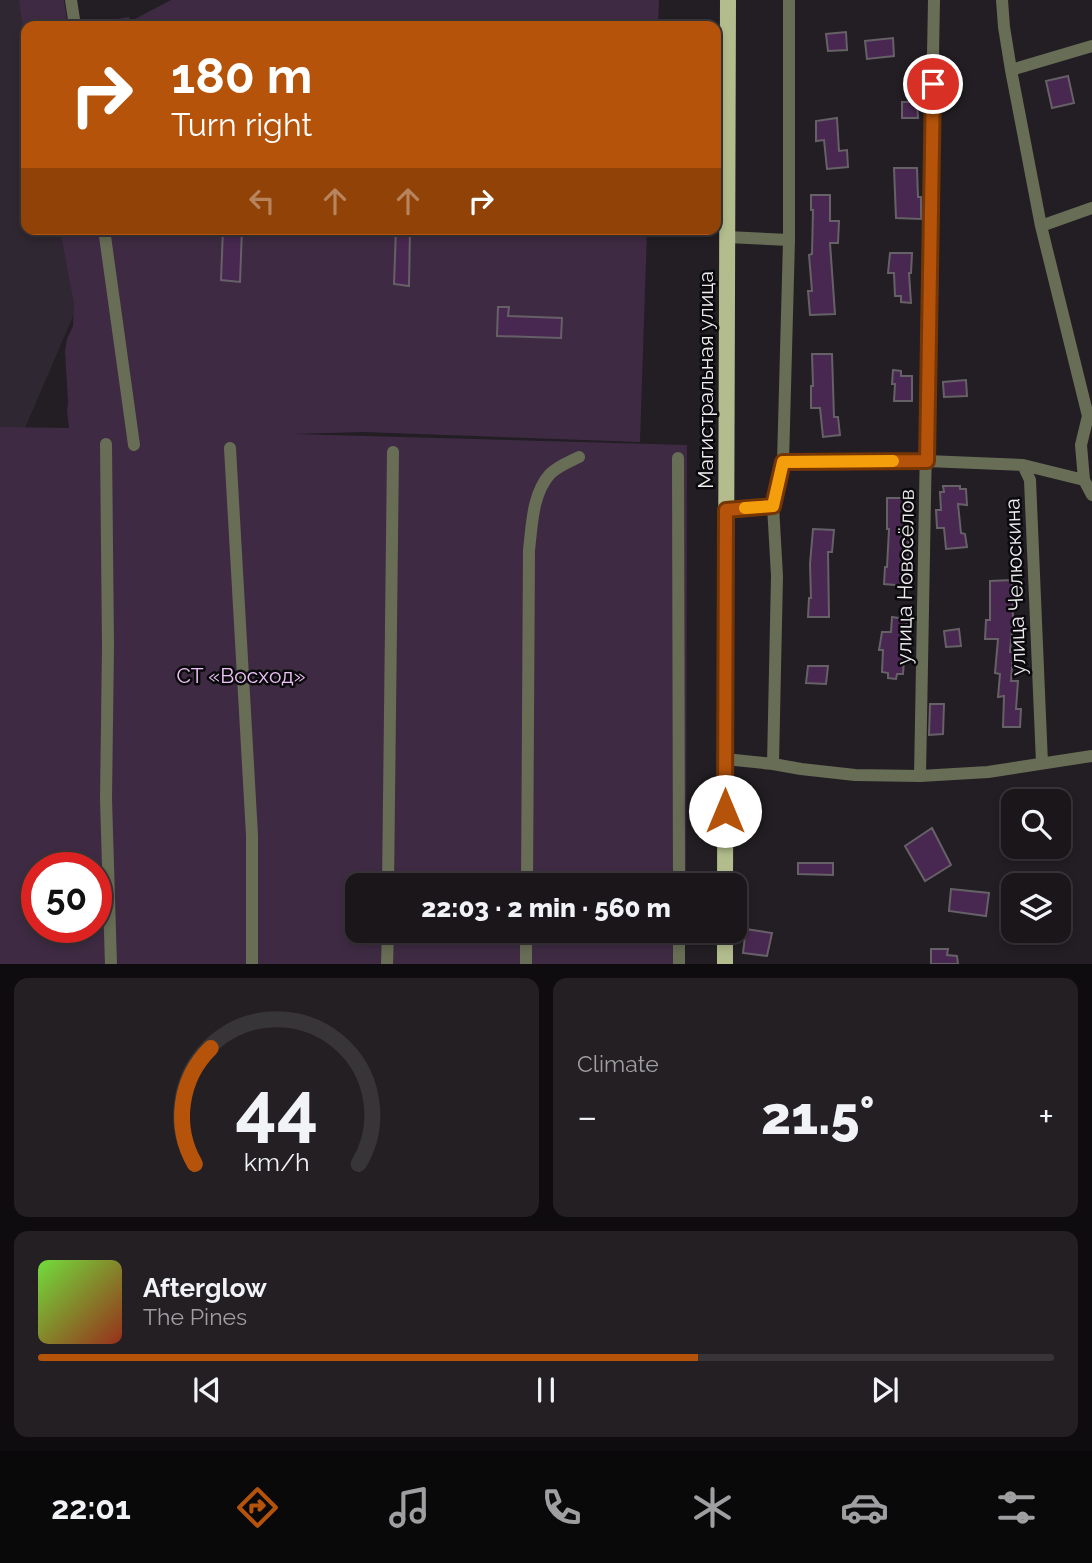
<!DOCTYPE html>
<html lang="en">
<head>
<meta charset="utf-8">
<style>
  :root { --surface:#1a161a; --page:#231f23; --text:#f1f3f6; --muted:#9f9fa2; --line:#383539; --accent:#b45309 }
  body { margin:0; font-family:Raleway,sans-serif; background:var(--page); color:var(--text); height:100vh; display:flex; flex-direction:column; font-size:26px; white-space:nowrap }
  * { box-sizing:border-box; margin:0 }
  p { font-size:23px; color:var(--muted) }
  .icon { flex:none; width:38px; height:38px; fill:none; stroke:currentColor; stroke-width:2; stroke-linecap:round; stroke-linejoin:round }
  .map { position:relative; height:964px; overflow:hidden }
  .details { display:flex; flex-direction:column; gap:14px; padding:14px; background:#0e0c0e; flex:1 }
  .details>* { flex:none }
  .top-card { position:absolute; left:21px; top:21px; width:700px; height:214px; border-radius:14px; box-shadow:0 4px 10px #0003,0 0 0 2px var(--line); background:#b45309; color:#fff; overflow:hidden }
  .controls { position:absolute; left:1001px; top:789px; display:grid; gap:14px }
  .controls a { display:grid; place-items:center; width:70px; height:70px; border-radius:14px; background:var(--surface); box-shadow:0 4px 10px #0003,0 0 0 2px var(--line); font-size:35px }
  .speed { position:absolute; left:21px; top:852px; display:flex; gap:14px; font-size:35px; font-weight:700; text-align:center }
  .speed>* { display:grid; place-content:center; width:91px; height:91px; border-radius:50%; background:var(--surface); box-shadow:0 4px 10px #0003,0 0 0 2px var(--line); line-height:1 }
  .speed .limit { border:10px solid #d22; background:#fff; color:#111 }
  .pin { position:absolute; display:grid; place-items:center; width:60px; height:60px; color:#fff; margin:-30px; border:4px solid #fff; border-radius:50%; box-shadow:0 2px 7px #0007 }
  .me { position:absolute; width:77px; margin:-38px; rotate:0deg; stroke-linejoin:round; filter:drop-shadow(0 0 5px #0008) }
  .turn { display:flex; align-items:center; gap:24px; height:147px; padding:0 35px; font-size:32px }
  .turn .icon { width:91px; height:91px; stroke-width:2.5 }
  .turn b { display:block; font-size:49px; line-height:60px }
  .lanes { display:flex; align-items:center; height:66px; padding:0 35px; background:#0003; justify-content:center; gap:35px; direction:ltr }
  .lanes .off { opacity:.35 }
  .big { font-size:52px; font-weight:800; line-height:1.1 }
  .details .widget { flex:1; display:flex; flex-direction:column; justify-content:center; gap:10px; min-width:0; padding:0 24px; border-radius:14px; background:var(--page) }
  .details .dial { align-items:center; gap:0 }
  .dial svg { height:182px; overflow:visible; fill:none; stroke:var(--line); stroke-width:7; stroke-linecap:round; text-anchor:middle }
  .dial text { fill:var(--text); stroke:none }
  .song { display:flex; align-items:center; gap:21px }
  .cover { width:84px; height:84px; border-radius:10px; background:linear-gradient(135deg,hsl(100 70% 55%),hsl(10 70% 35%)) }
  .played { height:7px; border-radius:4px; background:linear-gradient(90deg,var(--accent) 65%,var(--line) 65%) }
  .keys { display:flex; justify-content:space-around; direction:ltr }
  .heat { display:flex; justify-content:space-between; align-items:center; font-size:38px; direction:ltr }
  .details .tiles { flex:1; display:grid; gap:14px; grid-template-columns:1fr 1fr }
  .widget:last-child { grid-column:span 2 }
  .trip { position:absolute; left:345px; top:873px; width:402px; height:70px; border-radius:14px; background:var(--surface); box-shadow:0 4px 10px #0003,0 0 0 2px var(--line); font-weight:800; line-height:70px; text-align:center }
  .tab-bar { display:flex; height:112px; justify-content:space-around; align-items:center; background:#0a090a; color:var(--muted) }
  .tab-bar .icon { width:49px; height:49px }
  .tab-bar .on { color:var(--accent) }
  .tab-bar b { font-size:32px; color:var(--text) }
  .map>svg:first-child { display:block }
  .built { fill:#2f2731 }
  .green { fill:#3e2b43; fill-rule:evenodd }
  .building { fill:#482850; stroke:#666067; stroke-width:2 }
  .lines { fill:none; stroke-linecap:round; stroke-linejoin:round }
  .minor { stroke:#686d56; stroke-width:12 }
  .major { stroke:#b2bc8c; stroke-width:16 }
  .route-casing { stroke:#753606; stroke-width:18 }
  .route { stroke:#b45309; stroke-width:12 }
  .slow { stroke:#f59e0b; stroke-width:12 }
  .labels { text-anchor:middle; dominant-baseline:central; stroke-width:5; stroke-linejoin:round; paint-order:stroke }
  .street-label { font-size:21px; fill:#efecf0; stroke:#0a090b }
  .park-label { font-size:21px; fill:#eec2f8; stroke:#0a090b }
</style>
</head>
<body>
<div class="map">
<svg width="1092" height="965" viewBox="0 0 1092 965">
  <rect width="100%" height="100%" fill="#221e23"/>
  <path class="built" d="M0,0H38L26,26V229H70L80,300L0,486Z"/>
  <path class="green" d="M19,0H64L68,26H26V49Z
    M171,0H659L658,26H102L117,19L129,17L131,21Z
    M60,229H647L640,442L363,432L293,434L687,445L686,885L357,886V931H685V964H0V429L1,427L69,428L67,411L68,402L65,351L67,339L73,326L74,304ZM37,868H96V928H37Z"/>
  <path class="building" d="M846,32L847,50L828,51L826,34Z
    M893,38L894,56L867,59L865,41Z
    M1068,76L1074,103L1052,108L1046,81Z
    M902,102H917L918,118H902Z
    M837,118L839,151L847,150L848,167L827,169L824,140L816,141V121Z
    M894,168H917L918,197H921V219L896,218Z
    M811,195H830V221H839L838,243H830L835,314L810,315L808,291H812L809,255L812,254L813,210H811Z
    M223,229H242L240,282L221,280Z
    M396,229H410L409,286L394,284Z
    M890,253H912L911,273H909L911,303L901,302V296H895L894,273H888Z
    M498,307H509L508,316L562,318L561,338L497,336Z
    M812,354H832L834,417H838L840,435L823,437L820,408H811V386H813Z
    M893,370L901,371V376H912V401H894L895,384H892Z
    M966,380L967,396L944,397L943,382Z
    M943,486H960V489H966L967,505L958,504L961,533L965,534L967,547L946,549L944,528H937L936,510H941L940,492H944Z
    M887,498H910L907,586L884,584L885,567H887L889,529H887Z
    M813,529L834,530L832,552H828L829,617H808L809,598H811L810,564Z
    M1012,580L1013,620L1010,652H1013L1011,681H1018L1016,709H1021L1020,727H1003L1004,696L998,697L1000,674L995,673L998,639H985L986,620H990V581Z
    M892,617L907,619L903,674H897L896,679L888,678V673L882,672L883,650H879L882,632H891Z
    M959,629L961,646L946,647L944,631Z
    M808,666H828L826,684L806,683Z
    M930,704H944L943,734L929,735Z
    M932,828L951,865L925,881L905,846Z
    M798,863H833V875L798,874Z
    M951,889L989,893L986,916L949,911Z
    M746,929L772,933L767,956L743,953Z
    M931,949H948L947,955L957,956L958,964H931Z"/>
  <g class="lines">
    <path class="minor" d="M71,0L75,26
      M1002,0L1004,27L1011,70L1041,226L1088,416L1081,445L1084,480L1092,495
      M1011,70L1092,46
      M1041,226L1092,208
      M104,229L134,445
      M727,237L789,240
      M106,444L108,646L106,799L111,965
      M230,448L252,835V965
      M678,458L679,886
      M783,462L927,461L1023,465L1030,480L1042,763
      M1023,465L1084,480
      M726,510L773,506
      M725,759L773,764L801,769L855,775L920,776L988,772L1092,756
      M773,764L777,576L773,506L783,462L789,240V0
      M920,776L934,0
      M388,886L393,452
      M527,886L529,550C532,526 532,494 550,474C558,466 569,462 579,457
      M679,931V965
      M387,965L388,931
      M526,965V931"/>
    <path class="major" d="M725,886L728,0
      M725,931V965"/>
  </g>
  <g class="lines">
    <defs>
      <path id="route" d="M725,811L726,510L773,506L783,462L927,461L933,84"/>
    </defs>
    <use href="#route" class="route-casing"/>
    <use href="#route" class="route"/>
    <path class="slow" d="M745,508L773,506L783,462L893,461"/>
  </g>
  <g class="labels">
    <g class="street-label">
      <text transform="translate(705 380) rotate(-90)">Магистральная улица</text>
      <text transform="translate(905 577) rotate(-89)">улица Новосёлов</text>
      <text transform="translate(1015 587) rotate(-92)">улица Челюскина</text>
    </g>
    <g class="park-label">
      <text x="241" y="675">СТ «Восход»</text>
    </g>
  </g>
</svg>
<div class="controls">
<a><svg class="icon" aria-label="search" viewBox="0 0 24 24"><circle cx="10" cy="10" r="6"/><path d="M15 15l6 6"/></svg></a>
<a><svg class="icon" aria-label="layers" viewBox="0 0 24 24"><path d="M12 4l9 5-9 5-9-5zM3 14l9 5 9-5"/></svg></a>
</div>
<div class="speed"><div class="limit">50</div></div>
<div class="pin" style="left:933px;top:84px;background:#d93025"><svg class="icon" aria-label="arrive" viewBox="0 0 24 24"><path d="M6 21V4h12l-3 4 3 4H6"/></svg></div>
<svg class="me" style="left:725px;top:811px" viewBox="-20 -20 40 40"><circle r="19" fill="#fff"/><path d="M0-13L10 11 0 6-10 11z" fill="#b45309"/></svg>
<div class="trip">22:03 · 2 min · 560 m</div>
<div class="top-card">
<div class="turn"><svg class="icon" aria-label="right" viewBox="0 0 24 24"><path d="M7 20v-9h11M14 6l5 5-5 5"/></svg><div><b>180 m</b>Turn right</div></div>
<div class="lanes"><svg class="icon off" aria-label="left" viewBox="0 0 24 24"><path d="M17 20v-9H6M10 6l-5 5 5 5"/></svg><svg class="icon off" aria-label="ahead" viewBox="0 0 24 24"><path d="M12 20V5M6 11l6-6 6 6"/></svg><svg class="icon off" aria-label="ahead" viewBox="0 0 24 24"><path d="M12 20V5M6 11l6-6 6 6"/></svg><svg class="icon" aria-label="right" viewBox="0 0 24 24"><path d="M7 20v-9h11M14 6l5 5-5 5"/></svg></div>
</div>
</div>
<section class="details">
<div class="tiles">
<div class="widget dial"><svg viewBox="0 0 100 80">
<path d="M14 69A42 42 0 1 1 86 69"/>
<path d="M14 69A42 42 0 0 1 21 18" stroke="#b45309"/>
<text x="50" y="56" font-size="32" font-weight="700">44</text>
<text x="50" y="72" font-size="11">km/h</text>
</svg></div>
<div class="widget"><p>Climate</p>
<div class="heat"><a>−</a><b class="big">21.5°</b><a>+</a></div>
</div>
<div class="widget">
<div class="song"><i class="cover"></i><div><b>Afterglow</b><p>The Pines</p></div></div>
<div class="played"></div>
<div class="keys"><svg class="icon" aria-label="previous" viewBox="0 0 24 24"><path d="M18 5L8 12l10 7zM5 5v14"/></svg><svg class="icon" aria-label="pause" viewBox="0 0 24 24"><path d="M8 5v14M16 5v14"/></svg><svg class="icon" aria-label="next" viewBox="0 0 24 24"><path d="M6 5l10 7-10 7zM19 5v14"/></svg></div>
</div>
</div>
</section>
<nav class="tab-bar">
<b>22:01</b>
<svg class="icon on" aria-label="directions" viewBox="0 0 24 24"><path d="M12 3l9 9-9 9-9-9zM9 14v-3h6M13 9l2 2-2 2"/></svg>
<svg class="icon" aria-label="music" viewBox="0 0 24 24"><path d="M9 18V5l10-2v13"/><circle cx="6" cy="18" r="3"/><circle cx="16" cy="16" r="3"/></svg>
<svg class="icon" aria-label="phone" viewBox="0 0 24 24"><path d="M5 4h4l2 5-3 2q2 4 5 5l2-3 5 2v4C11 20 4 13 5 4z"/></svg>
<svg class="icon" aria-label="climate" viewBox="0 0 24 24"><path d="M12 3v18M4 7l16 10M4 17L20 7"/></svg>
<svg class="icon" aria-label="car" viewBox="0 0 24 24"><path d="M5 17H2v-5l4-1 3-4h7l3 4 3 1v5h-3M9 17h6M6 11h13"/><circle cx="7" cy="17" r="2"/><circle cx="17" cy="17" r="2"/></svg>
<svg class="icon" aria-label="filters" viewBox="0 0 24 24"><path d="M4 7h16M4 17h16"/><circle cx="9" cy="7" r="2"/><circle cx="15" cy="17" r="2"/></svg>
</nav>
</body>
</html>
